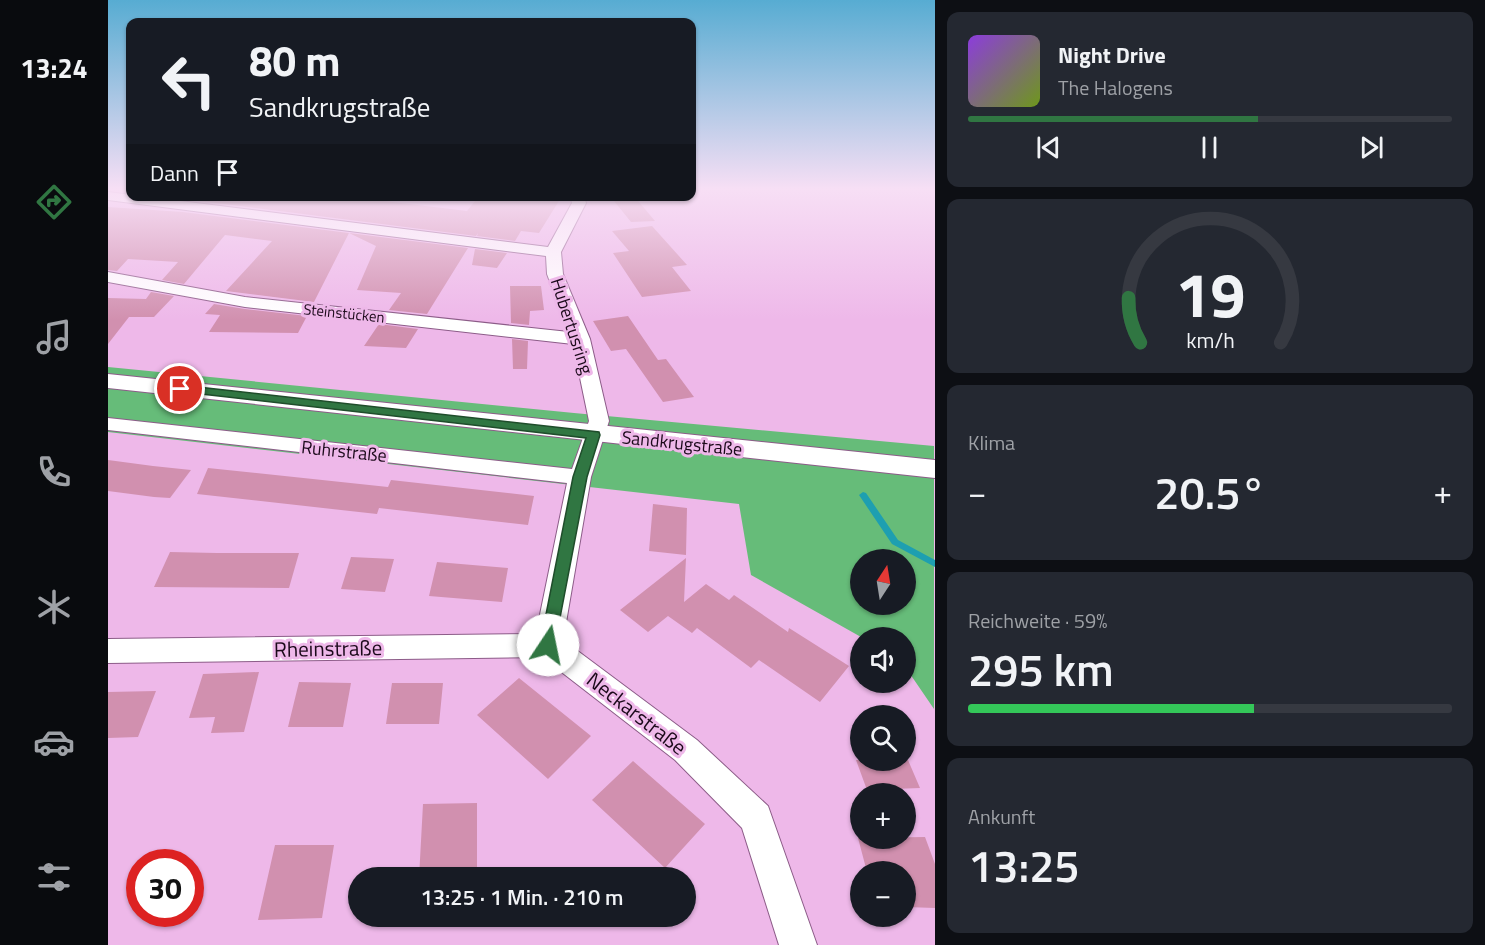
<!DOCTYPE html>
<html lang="de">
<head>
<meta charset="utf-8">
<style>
  :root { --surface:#171b24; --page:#242831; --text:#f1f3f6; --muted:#9ea1a6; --line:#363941; --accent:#307642 }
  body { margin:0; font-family:"Titillium Web",sans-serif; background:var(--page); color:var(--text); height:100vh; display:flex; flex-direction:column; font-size:22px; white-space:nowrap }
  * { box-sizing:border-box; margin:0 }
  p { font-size:20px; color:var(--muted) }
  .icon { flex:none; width:33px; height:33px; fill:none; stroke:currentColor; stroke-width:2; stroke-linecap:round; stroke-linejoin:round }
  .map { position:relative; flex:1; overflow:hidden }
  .drawer { display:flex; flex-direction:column; gap:12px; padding:12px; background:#0d0f14; width:550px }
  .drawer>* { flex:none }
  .guide { position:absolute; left:18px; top:18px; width:570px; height:183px; border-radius:12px; box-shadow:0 2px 4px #0004; background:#171b24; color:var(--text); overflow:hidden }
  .needle { width:39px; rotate:12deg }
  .tools { position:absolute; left:742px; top:549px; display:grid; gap:12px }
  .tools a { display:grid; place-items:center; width:66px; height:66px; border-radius:50%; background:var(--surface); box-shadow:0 2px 4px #0004; font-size:30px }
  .speed { position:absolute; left:18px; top:849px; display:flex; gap:12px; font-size:30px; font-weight:700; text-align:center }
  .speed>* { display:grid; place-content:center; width:78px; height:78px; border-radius:50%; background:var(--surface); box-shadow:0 2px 4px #0004; line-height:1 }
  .speed .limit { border:9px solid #d22; background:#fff; color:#111 }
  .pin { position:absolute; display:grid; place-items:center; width:51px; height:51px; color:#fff; margin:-26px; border:3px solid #fff; border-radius:50%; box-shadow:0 2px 6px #0007 }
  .me { position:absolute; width:66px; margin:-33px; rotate:11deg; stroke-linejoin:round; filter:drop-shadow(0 0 4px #0008) }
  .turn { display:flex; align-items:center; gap:21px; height:126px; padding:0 24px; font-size:27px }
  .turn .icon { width:78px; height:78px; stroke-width:2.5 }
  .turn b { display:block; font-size:42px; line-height:51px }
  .then { display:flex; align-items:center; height:57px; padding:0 24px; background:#0003; gap:12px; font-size:22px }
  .big { font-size:45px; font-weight:600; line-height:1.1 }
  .drawer .tile { flex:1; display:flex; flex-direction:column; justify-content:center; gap:9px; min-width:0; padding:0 21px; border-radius:12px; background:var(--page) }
  .drawer .dial { align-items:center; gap:0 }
  .dial svg { height:156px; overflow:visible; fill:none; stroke:var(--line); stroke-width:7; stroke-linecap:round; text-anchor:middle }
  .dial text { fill:var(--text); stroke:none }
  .song { display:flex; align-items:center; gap:18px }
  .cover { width:72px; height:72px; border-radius:9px; background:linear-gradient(135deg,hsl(270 70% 55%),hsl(80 70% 35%)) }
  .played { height:6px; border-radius:3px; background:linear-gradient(90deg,var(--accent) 60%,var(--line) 60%) }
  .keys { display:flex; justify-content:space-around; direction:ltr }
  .heat { display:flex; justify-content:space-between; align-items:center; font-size:33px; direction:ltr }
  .charge { height:9px; border-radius:4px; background:linear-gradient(90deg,#34c759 59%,var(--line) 0) }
  .trip { position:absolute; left:240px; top:867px; width:348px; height:60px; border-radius:30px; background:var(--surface); box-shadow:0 2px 4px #0004; font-weight:600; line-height:60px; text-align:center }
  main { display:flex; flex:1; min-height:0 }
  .tab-bar { display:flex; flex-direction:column; width:108px; justify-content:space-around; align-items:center; background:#090b0e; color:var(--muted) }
  .tab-bar .icon { width:42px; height:42px }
  .tab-bar .on { color:var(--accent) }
  .tab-bar b { font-size:27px; color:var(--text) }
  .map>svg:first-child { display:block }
  .green { fill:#66bc79; fill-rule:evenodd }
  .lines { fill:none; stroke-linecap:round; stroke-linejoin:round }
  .stream { fill:#1e9fb0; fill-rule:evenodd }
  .building { fill:#d190af }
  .minor-casing { stroke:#8c5c88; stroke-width:2 }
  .tertiary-casing { stroke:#8c5c88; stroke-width:2 }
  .minor { fill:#fff; fill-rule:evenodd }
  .tertiary { fill:#fff; fill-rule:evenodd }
  .route { fill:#307642; stroke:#1f4d2b; stroke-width:1.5 }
  .labels { text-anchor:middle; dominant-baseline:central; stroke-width:6; stroke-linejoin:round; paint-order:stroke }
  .far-street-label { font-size:15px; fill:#1b091a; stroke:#eeb8e9 }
  .street-label { font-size:18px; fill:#1b091a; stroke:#eeb8e9 }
  .near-street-label { font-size:21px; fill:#1b091a; stroke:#eeb8e9 }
</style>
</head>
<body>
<main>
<nav class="tab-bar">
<b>13:24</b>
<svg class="icon on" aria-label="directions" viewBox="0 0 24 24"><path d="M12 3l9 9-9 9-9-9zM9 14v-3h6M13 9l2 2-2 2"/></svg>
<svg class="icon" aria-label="music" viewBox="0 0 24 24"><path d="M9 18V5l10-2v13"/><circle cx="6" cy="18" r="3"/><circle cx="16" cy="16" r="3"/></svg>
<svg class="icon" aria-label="phone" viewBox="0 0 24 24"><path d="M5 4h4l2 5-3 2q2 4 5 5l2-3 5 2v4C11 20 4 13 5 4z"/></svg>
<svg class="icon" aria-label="climate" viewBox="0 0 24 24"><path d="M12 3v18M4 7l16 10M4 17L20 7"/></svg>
<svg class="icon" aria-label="car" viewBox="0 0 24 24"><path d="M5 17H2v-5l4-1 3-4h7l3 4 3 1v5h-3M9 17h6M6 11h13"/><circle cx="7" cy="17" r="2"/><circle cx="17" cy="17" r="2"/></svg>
<svg class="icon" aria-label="filters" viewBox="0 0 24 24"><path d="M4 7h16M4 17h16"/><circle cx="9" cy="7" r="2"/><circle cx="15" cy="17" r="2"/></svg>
</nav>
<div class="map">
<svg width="827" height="945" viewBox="0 0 827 945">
  <rect width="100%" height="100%" fill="#eeb8e9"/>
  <path class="green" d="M0,367L466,413L826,446V709L798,668V638L753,637L643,575L631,504L0,432ZM753,560H798V604H753Z"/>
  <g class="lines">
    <path class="stream" d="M755,492L758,493L790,540L827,560V567L784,544L751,495Z"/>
  </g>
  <path class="building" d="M76,196H235L359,211L371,196H454L431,233L413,231L407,241L369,236L370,233L368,236L76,199Z
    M502,196H526L547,221L523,222Z
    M0,207L75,212L241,233L206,302L118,291L164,241L117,235L76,284L54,280L70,262L20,259L9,271L0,270Z
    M544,226L579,265L564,267L583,291L534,297L505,253L521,251L504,231Z
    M241,233L360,248L319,314L281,310L293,293L249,290L268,246Z
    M367,249L399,253L389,268L364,265Z
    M402,286H433L436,310L422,311L421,325L403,323Z
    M43,292L66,296L46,317H21L0,344V298L38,299Z
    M106,304L137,309L199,316L190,333L101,332L112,315L97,314Z
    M520,316L550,360L558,359L586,397L555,402L518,349L503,351L485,321Z
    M271,324L310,329L298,348L256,346Z
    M404,339L420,341L419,369H405Z
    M0,460L45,466L83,470L62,498L46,497L0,491Z
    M100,468L280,487L283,480L426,496L420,525L271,508L269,514L89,494Z
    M545,504L579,508L578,555L541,551Z
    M62,552L109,553H191L181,588L46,587Z
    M243,557L286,559L277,592L233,589Z
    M578,558L576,602L598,584L621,600L626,595L680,632L681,628L741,666L712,702L651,660L643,668L589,628L584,633L560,616L540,632L512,610Z
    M329,562L400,568L394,602L321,596Z
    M151,672L136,732L103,733L107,717L81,718L95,674Z
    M411,678L483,736L440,779L369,715Z
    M191,682L243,683L235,727H180Z
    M284,683H335L331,724H278Z
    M48,691L30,737L0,738V692Z
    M748,760H800L812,788L759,790Z
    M525,761L597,824L557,868L484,800Z
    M369,803V878H311L315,804Z
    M817,837L827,864V908L798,907V872H759L750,838Z
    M167,845H226L214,918L150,920Z"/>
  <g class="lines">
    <defs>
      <path id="minor" d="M0,192L440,247L464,203L462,196H476L478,203L453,252L455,274L482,339L501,421L483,477L455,640L589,740L660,806L709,945H671L634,828L567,760L434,657L0,663V639L428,634L459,483L0,430V418L464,469L481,421L465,344L137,307L0,282V272L137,297L461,332L439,274L438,256L0,200Z"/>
      <path id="tertiary" d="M0,374L827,460V478L0,388Z"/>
    </defs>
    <use href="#minor" class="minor-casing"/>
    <use href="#tertiary" class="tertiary-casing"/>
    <use href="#minor" class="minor"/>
    <use href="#tertiary" class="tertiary"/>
  </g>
  <linearGradient id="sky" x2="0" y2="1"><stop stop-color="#57acd2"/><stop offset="0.59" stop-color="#f7dff5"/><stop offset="1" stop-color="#f7dff5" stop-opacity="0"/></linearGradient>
  <rect width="827" height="320" fill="url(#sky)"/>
  <path class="route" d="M72,385L491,432L492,435L479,477L446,649H434L432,645L465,477L478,438L67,391L66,389Z"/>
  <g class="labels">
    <g class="far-street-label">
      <text transform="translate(236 313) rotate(6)">Steinstücken</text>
    </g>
    <g class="street-label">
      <text transform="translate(464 326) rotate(72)">Hubertusring</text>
      <text transform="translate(574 443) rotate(6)">Sandkrugstraße</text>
      <text transform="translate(236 451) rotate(6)">Ruhrstraße</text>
    </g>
    <g class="near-street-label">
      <text transform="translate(220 648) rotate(-1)">Rheinstraße</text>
      <text transform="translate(529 713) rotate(38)">Neckarstraße</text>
    </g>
  </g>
</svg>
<div class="tools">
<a><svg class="needle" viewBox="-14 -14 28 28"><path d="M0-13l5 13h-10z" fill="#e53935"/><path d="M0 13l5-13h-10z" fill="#9ea1a6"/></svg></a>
<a><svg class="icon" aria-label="sound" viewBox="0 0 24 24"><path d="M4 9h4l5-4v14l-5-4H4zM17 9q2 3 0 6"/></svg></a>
<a><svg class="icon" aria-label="search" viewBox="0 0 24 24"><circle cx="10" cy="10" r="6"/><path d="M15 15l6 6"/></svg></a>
<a>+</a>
<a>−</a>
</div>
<div class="speed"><div class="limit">30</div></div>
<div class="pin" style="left:72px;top:389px;background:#d93025"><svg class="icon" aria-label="arrive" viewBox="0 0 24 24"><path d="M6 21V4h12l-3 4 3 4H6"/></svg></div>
<svg class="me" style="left:440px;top:645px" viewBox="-20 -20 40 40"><circle r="19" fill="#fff"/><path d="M0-13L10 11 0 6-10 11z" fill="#307642"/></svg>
<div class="trip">13:25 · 1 Min. · 210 m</div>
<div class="guide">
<div class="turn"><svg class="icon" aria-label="left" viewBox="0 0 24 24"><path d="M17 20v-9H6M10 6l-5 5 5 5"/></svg><div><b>80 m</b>Sandkrugstraße</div></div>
<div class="then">Dann<svg class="icon" aria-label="arrive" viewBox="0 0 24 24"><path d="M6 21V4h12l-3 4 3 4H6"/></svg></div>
</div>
</div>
<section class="drawer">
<div class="tile">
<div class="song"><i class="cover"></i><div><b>Night Drive</b><p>The Halogens</p></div></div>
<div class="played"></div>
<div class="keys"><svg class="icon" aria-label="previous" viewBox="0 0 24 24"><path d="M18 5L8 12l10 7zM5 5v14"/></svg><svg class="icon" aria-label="pause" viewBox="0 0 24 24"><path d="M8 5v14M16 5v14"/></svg><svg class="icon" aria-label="next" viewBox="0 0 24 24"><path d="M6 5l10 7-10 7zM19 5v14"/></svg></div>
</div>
<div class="tile dial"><svg viewBox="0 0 100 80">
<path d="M14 69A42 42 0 1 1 86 69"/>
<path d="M14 69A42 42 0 0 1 8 46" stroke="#307642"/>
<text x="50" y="56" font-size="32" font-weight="700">19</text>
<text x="50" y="72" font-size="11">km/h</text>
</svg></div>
<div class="tile"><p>Klima</p>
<div class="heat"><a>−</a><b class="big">20.5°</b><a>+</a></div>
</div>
<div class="tile"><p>Reichweite · 59%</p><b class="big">295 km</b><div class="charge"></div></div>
<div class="tile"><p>Ankunft</p><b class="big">13:25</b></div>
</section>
</main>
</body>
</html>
